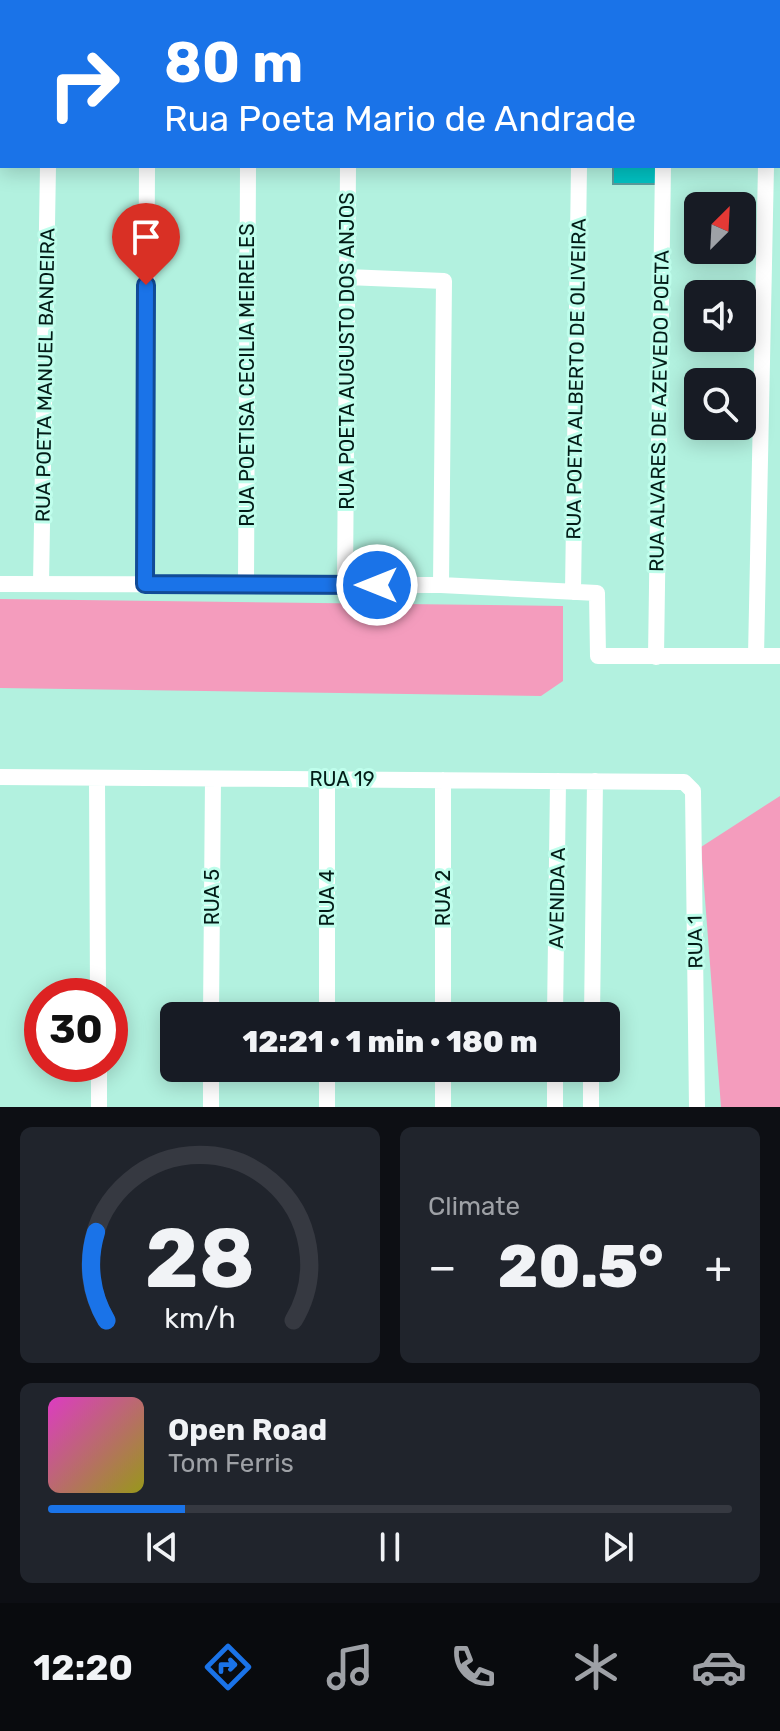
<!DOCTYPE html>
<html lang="en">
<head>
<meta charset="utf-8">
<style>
  :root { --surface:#171b24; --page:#20242c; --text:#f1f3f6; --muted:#9ea1a6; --line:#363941; --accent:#1a73e8 }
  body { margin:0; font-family:Rubik,sans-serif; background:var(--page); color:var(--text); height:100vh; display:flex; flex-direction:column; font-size:30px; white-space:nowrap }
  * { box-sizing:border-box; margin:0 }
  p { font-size:26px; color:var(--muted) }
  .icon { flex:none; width:44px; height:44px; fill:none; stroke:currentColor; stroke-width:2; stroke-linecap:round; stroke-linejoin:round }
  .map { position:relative; height:1107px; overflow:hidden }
  .panel { display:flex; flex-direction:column; gap:20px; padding:20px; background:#0d0f14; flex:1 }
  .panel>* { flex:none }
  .top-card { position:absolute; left:0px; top:0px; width:780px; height:168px; box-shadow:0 4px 20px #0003; background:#1a73e8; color:#fff; overflow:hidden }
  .needle { width:52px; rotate:24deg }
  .tools { position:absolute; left:684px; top:192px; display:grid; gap:16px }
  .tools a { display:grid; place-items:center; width:72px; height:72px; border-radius:12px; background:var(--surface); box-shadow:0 4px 20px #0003; font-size:40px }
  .speed { position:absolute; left:24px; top:978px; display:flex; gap:16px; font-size:40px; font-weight:700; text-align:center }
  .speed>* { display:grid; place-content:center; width:104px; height:104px; border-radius:50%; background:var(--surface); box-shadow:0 4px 20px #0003; line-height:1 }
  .speed .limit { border:12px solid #d22; background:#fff; color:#111 }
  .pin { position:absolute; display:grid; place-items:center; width:68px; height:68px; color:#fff; margin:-82px -34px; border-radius:50% 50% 50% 0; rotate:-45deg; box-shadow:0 0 8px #0007 }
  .pin .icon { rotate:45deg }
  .me { position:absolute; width:88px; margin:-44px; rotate:270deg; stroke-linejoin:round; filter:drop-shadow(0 0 6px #0008) }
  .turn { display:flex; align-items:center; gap:28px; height:168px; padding:0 32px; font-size:36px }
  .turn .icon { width:104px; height:104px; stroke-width:2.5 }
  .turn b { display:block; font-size:56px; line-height:68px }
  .big { font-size:60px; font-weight:800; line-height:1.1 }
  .panel .tile { flex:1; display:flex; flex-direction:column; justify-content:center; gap:12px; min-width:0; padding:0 28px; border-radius:12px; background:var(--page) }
  .panel .dial { align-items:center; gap:0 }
  .dial svg { height:208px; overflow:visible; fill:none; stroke:var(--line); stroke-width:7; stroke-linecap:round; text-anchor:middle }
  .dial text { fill:var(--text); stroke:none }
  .song { display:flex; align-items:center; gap:24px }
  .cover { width:96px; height:96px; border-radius:12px; background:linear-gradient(135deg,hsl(310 70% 55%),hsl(60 70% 35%)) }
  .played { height:8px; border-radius:4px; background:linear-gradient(90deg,var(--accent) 20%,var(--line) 20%) }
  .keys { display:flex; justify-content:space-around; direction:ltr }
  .heat { display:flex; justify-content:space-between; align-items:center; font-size:44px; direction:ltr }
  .panel .tiles { flex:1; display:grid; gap:20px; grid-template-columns:1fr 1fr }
  .tile:last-child { grid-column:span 2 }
  .trip { position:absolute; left:160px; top:1002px; width:460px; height:80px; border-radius:12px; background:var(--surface); box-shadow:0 4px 20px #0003; font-weight:800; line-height:80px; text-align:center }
  .dock { display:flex; height:128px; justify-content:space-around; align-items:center; background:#090b0e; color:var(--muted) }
  .dock .icon { width:56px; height:56px }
  .dock .selected { color:var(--accent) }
  .dock b { font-size:36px; color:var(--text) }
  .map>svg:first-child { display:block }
  .green { fill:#f49cbd }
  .building { fill:#00c0c1; stroke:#5a9c9c; stroke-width:2 }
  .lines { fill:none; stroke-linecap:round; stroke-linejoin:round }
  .path { stroke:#72a395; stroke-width:4; stroke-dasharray:6 6; stroke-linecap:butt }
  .street { stroke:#fff; stroke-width:16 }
  .route-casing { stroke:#114b97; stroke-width:20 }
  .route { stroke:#1a73e8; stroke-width:14 }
  .labels { text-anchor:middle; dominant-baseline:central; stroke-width:6; stroke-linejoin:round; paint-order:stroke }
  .street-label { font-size:20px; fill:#031c17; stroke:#bffeec }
</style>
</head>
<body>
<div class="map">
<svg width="780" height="1107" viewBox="0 0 780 1107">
  <rect width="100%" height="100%" fill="#b2f1df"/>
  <path class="green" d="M0,599L563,606V681L541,696L0,688Z
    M780,796V1107H721L701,847Z"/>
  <path class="building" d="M613,166H660V184H613Z"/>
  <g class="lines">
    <path class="path" d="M0,60H2"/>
    <path class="street" d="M175,2V0
      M476,2V0
      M582,2V0
      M685,2V0
      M0,36H2
      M778,41H780
      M778,76H780
      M0,88H2
      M347,277L444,281L441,585
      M0,584L441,585L597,593L598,656H780
      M41,584L48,166
      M145,584L147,166
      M246,584L248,166
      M345,585L348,166
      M573,592L579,166
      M756,656L766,166
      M656,657L663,166
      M0,777L684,782L693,791L697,1107
      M97,778L98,996
      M443,780V1016
      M211,1016L213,779
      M327,1016V779
      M555,1016L558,781
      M592,1016L595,781
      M99,1064V1107
      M443,1068V1107
      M211,1107V1068
      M327,1107V1068
      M555,1107V1068
      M591,1107V1068"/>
  </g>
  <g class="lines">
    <defs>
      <path id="route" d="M146,285L145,584L377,585"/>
    </defs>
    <use href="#route" class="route-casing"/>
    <use href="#route" class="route"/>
  </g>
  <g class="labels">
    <g class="street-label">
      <text transform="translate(347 351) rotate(-90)">RUA POETA AUGUSTO DOS ANJOS</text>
      <text transform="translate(45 375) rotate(-89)">RUA POETA MANUEL BANDEIRA</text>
      <text transform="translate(247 375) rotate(-90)">RUA POETISA CECILIA MEIRELES</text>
      <text transform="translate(576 379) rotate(-89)">RUA POETA ALBERTO DE OLIVEIRA</text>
      <text transform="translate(659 411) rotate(-89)">RUA ALVARES DE AZEVEDO POETA</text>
      <text x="342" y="779">RUA 19</text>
      <text transform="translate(212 897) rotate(-90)">RUA 5</text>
      <text transform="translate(327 898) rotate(-90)">RUA 4</text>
      <text transform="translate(443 898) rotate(-90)">RUA 2</text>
      <text transform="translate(557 898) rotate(-89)">AVENIDA A</text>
      <text transform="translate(695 942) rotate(-91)">RUA 1</text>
    </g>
  </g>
</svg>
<div class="tools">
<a><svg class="needle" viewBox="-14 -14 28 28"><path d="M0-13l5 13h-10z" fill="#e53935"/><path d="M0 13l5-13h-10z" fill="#9ea1a6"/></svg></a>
<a><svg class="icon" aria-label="sound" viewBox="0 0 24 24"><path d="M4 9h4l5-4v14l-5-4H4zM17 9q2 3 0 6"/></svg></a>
<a><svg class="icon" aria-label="search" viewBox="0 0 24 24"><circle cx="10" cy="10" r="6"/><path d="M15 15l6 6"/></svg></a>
</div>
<div class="speed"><div class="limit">30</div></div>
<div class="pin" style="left:146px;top:285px;background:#d93025"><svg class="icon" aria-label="arrive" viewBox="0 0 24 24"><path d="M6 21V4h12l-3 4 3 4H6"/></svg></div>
<svg class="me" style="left:377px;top:585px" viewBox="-20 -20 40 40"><circle r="17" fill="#1a73e8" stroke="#fff" stroke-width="3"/><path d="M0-11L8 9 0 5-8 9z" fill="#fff"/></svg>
<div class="trip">12:21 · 1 min · 180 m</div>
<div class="top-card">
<div class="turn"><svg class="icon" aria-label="right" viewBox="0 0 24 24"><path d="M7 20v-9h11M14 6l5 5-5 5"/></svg><div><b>80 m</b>Rua Poeta Mario de Andrade</div></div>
</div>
</div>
<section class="panel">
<div class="tiles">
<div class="tile dial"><svg viewBox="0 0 100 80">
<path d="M14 69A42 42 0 1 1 86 69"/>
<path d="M14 69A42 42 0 0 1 10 35" stroke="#1a73e8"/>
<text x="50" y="56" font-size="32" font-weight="700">28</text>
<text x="50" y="72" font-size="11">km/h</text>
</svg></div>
<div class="tile"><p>Climate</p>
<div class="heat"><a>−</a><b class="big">20.5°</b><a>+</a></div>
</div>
<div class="tile">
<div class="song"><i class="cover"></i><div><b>Open Road</b><p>Tom Ferris</p></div></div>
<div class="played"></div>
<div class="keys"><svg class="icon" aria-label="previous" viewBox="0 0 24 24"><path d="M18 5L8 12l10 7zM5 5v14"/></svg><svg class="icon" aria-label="pause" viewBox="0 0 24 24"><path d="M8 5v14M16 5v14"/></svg><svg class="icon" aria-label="next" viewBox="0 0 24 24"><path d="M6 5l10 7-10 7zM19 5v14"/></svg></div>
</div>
</div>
</section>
<nav class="dock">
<b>12:20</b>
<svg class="icon selected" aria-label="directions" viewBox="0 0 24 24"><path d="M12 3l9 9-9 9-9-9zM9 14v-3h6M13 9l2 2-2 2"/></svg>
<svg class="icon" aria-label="music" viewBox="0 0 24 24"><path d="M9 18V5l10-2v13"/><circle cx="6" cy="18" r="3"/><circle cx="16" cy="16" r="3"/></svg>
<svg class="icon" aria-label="phone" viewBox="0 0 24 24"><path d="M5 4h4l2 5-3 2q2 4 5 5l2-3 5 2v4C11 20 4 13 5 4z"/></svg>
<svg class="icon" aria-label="climate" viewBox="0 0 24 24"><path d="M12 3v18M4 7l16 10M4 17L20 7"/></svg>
<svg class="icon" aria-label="car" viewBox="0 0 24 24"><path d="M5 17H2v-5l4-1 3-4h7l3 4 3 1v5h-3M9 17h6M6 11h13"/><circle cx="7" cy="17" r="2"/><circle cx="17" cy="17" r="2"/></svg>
</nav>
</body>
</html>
